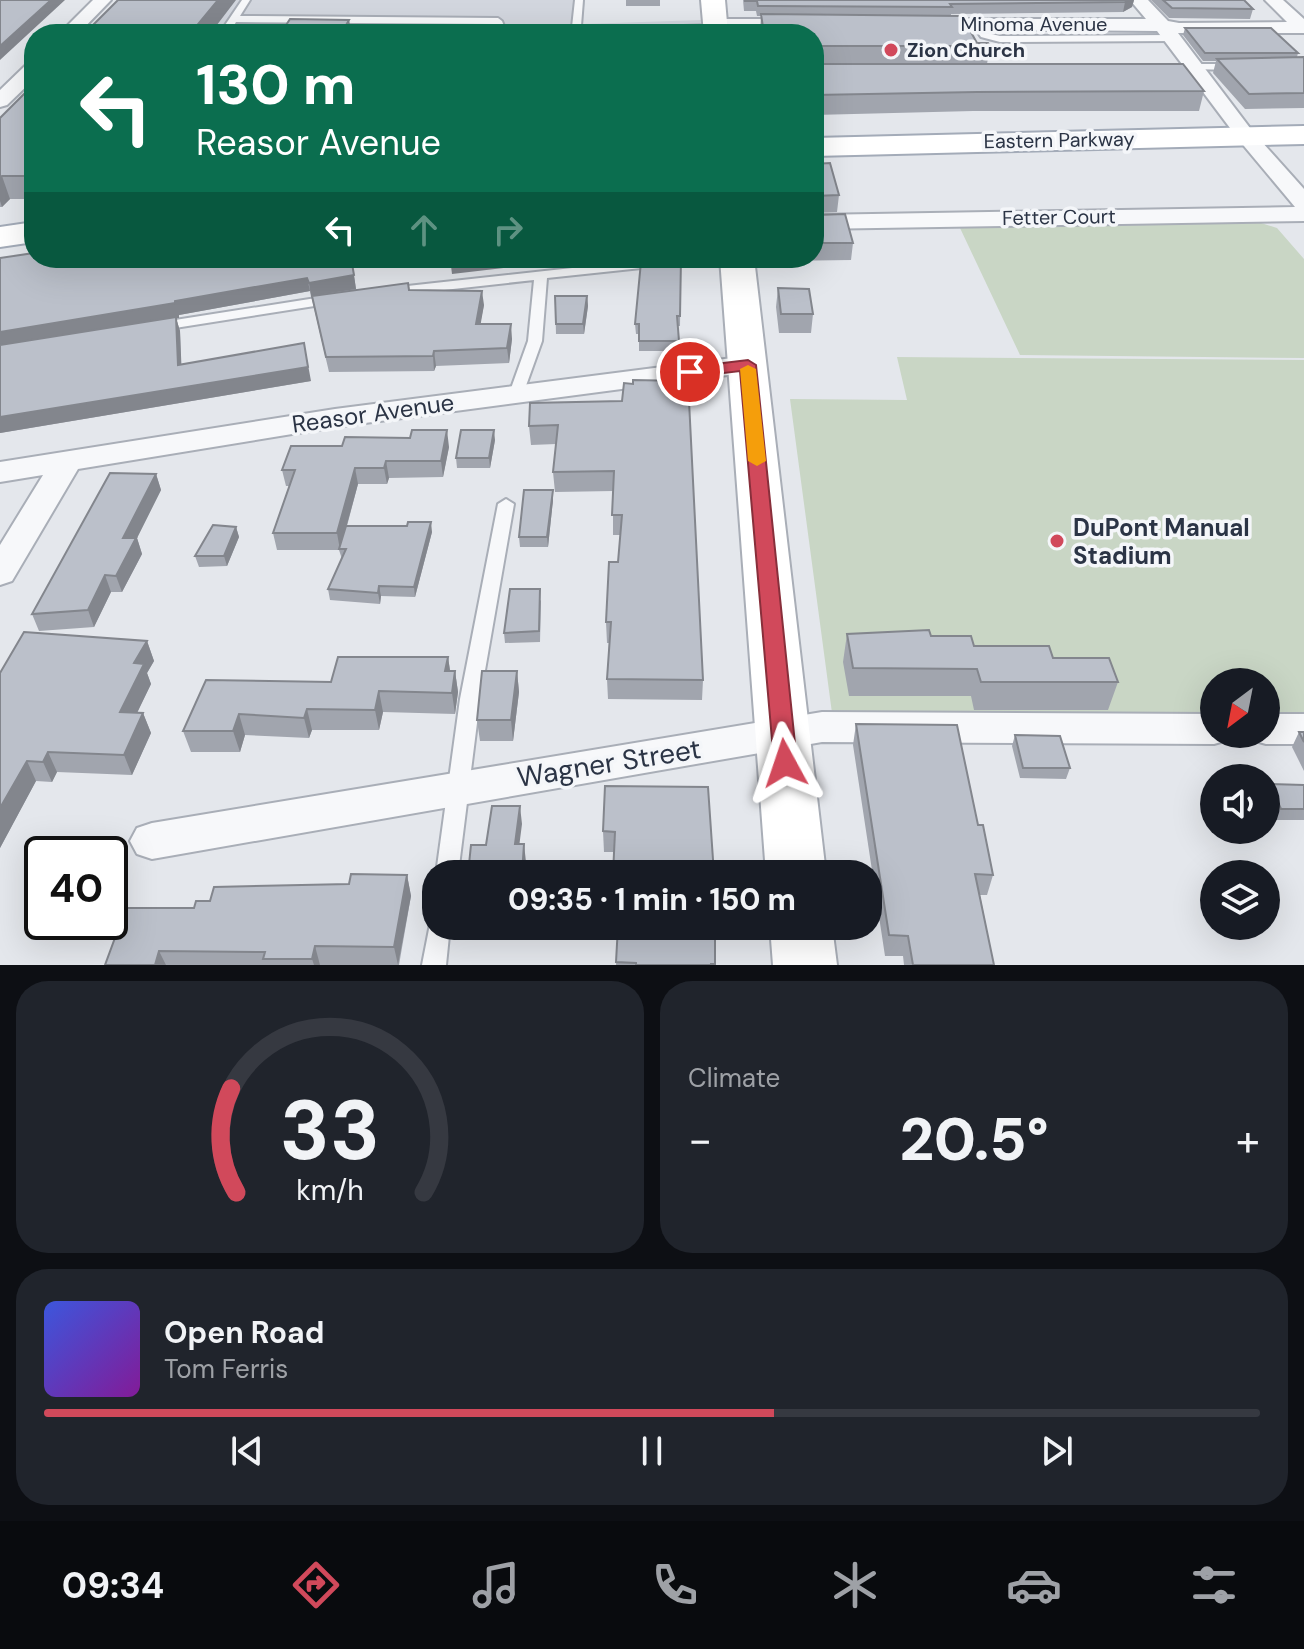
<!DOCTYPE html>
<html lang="en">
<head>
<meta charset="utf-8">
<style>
  :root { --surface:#171b24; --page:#20242c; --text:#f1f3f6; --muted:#9ea1a6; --line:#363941; --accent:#d1495b }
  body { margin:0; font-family:"DM Sans",sans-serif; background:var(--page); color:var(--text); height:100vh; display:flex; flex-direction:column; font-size:30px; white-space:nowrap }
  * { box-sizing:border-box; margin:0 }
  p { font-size:26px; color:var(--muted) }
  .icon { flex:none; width:44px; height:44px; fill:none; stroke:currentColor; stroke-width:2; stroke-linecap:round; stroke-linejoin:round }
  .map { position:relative; height:965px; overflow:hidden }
  .details { display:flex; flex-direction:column; gap:16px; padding:16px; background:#0d0f14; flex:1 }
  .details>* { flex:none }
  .hud { position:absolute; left:24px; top:24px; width:800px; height:244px; border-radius:32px; box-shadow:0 8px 32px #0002; background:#0b6e4f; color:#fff; overflow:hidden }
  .needle { width:52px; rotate:212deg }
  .fabs { position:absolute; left:1200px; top:668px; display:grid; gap:16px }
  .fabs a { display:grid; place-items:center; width:80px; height:80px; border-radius:50%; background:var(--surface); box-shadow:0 8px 32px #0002; font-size:40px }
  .speed { position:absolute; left:24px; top:836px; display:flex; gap:16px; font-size:40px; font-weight:700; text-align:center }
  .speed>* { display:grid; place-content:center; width:104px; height:104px; border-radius:50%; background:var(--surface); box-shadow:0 8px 32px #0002; line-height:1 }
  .speed .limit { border:4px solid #111; border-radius:12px; background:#fff; color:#111 }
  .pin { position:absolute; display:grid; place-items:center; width:68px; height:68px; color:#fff; margin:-34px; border:4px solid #fff; border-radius:50%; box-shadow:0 2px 8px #0007 }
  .me { position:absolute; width:88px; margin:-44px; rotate:355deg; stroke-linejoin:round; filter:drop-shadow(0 0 6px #0008) }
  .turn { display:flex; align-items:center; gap:28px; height:168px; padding:0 40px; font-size:36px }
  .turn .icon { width:104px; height:104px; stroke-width:2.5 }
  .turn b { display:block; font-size:56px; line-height:68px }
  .lanes { display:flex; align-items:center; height:76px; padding:0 40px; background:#0003; justify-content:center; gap:40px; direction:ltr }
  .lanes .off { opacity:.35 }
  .big { font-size:60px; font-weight:800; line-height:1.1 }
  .details .card { flex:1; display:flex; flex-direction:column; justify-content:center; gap:12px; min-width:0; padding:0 28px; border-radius:32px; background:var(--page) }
  .details .dial { align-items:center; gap:0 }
  .dial svg { height:208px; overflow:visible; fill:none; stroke:var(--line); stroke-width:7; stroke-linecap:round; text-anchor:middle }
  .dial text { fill:var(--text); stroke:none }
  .song { display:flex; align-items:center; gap:24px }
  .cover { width:96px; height:96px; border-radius:12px; background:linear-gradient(135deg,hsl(230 70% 55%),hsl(290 70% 35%)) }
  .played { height:8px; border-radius:4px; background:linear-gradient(90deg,var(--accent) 60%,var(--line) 60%) }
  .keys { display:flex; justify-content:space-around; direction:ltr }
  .heat { display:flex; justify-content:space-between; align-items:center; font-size:44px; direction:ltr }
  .details .tiles { flex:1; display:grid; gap:16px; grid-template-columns:1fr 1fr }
  .card:last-child { grid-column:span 2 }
  .trip { position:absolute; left:422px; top:860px; width:460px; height:80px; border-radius:32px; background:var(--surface); box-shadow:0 8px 32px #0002; font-weight:800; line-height:80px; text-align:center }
  .tabs { display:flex; height:128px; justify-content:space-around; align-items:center; background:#090b0e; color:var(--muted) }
  .tabs .icon { width:56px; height:56px }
  .tabs .selected { color:var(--accent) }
  .tabs b { font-size:36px; color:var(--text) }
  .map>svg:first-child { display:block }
  .built { fill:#d2d6de }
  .green { fill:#c9d6c5 }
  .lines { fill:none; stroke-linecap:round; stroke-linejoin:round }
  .lane-casing { stroke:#a9aeb7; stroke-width:4 }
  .street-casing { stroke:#a9aeb7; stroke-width:4 }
  .secondary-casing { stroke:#a9aeb7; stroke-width:4 }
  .primary-casing { stroke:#a3abb8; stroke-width:4 }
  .lane { fill:#f7f8fa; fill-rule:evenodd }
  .street { fill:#f7f8fa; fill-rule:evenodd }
  .secondary { fill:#fff; fill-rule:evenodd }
  .primary { fill:#fff; fill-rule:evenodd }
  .wall { fill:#a1a5ae }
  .shaded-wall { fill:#83868d }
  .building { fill:#bbc0ca; stroke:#83868d; stroke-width:2 }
  .route { fill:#d1495b; stroke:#882f3b; stroke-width:2 }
  .slow { fill:#f59e0b }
  .poi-dot { fill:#d1495b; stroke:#f4f6f9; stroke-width:3 }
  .labels { text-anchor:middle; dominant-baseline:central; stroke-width:7; stroke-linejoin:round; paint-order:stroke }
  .far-street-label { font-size:20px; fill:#2b3445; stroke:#f4f6f9 }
  .far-poi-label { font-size:20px; font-weight:bold; fill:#2b3445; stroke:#f4f6f9; text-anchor:start }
  .street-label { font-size:24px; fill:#2b3445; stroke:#f4f6f9 }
  .poi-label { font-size:24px; font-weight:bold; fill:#2b3445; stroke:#f4f6f9; text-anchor:start }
  .near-street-label { font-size:28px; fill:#2b3445; stroke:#f4f6f9 }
</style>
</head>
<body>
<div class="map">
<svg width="1304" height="965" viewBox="0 0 1304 965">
  <rect width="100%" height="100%" fill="#e4e7ec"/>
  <path class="built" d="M220,0H585L582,24L702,20V34H192Z"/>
  <path class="green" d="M1261,223L1277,228L1304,259V358L1020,355L960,228Z
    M897,357L1304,360V715H1266V682H1214V715L832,713L790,399L907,400Z"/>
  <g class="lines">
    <defs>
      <path id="lane" d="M242,0H250L240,16L498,18L502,21L507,34H497L494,24L236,22L229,34H219Z
        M575,0H583L581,26L585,29L716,25L720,28L716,31L522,34L527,31L574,30L572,27Z
        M973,22H979L987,33L1000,36L1171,35L1176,38L1171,41L1000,42L981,37L972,24Z
        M1193,64H1234L1239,67L1234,70L1190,69L1188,67Z
        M664,258H704L698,262L547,278L542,341L523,394L516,398L509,394L528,341L534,280L389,296L382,292L389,288Z
        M335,295L342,299L340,302L156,331L149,327L156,323Z
        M506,499L514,504L480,699L458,874H436L460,699L498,504Z
        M436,917V926H450L446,965H422L431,919Z"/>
      <path id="street" d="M93,0H111L78,34H59Z
        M1130,0H1148L1168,21L1179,23L1287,22L1265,0H1283L1304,19V33H1178L1253,132L1304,189V221L814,229V215L1295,207L1239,140L1194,80L1142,78L1139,74L1149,68H1185L1157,31L923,29L914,24L923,19H1146Z
        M715,19H801L810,24L801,29L709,28L706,24Z
        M34,62V79L7,105L0,107V90L27,64Z
        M748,356L758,359L762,365L758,371L335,427L78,469L12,581L0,585V545L43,475L0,482V462L335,409Z
        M822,712L1214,714V734H1231L1228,740L1214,744L822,742L152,859L137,854L130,841L137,828L152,823Z
        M1266,714H1304V744H1266L1252,740L1249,734H1266Z"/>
      <path id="secondary" d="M701,0H725L728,34H704Z
        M720,258H754L826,874H766Z
        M770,926H832L837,965H773Z"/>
      <path id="primary" d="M1304,126V144L814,156V138Z
        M34,222V242L0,247V227Z"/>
    </defs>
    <use href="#lane" class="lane-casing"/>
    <use href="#street" class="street-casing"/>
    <use href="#secondary" class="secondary-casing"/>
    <use href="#primary" class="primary-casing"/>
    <use href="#lane" class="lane"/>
    <use href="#street" class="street"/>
    <use href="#secondary" class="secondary"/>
    <use href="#primary" class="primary"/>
  </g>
  <path class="wall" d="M626,0H660V6H626Z
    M743,0H1134L1132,7L1123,12L951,14V16L977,43L990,46L987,64L1204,91L1199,111H973L814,115V34H760L761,16H757L756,11H744Z
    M1151,0H1244L1253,9L1250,19L1169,18Z
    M1185,28L1298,53L1297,57H1304V108L1245,109L1213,73L1216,61H1203L1183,35Z
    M34,84V199H10L2,207H0V118Z
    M814,164L839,195L837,212L814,213Z
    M814,213L853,243L851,260L781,261V258H814Z
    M0,258H351L356,289L409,290L484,305L480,324L512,339L509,363L436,366L434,371L329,372L310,291L179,315V318H176L180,331L181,364L311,381L0,433Z
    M681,258L680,326H678L679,351H639V334H636L635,324Z
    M778,288L813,314L811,333H779L776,307Z
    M555,296H587L588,306L584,334H556Z
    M683,401L703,680L702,700L608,699L607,679L609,643H607L606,622L618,562L620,535H613V491L555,492L553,472L556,444L531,445L529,426Z
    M495,440L490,468H457L456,458Z
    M449,447L443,477L389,478L387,484H358L347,526L432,532L415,597L381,596L380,604L330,600L328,589L342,559L339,550H277L273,533L289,486H286L282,470Z
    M156,474L161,490L137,538L142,554L122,592H111L94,627L39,631L32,614Z
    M553,500L548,547H520L519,537Z
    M236,527L239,537L227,566L199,567L195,556Z
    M541,600L540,642L505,643L504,633Z
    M847,634L931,636L974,646L1053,658L1118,682L1108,710H974L971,696H849L843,662Z
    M147,641L154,661L147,673L151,684L137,712L143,713L151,733L132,775L57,772L52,782L36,781L0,848V673Z
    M448,657L450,671H455L458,692L455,714L383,712L379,730H312L309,738L245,735L240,752H191L183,731L331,682Z
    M517,671L519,692L513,741H480L477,720Z
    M856,724L978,825L993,875L987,895H980L994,965H904L903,956H885L853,745Z
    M1299,732H1304V771L1292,747Z
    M1015,735L1070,768L1066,779L1020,778L1012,746Z
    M1270,784L1304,785V820H1276L1266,798V793Z
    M605,786L714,874L614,852H604L603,831Z
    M407,875L411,896L399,965H105L194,908L210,901L349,884Z
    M618,926H715L714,965H616Z"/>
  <path class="shaded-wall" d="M51,0H65L0,60V46Z
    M218,0H236L210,34H190Z
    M1129,0H1134L1132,7L1123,12L1125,2Z
    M349,20L352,34H341Z
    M2,176L10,199L2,207L0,201V179Z
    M450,258H522L521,266L452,274Z
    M354,275L356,289L311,296L309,283Z
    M307,278L310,291L179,315V318H176L180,331L182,379L0,347V332Z
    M482,291L484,305L478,339L476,324Z
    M587,296L588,306L584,334L583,324Z
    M511,324L512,339L509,363L507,348Z
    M304,343L311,381L0,433V417Z
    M434,351L436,366L434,371L433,356Z
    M447,430L449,447L443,477L441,461Z
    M494,430L495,440L490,468L489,458Z
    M386,461L389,478L387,484L384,468Z
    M355,468L358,484L340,550L337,533Z
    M156,474L161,490L137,538L142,554L122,592L116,576L123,538Z
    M553,490V500L548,547L547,537Z
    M431,522L432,532L415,597L414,587Z
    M236,527L239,537L227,566L224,556Z
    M105,575L111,592L94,627L88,610Z
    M379,586L381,596L380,604L378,593Z
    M147,641L154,661L147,673L151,684L128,732L120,712L134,663Z
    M448,657L451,677L445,671Z
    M455,671L458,692L455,714L452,693Z
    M517,671L519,692L513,741L511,720Z
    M379,691L383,712L379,730L375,710Z
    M307,709L312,730L309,738L304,718Z
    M143,713L151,733L132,775L124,755Z
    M239,714L245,735L240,752L233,731Z
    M48,752L57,772L52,782L43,762Z
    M27,761L36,781L0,848V808Z
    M520,806L522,824L517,863L515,844Z
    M524,844L526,862L525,874H522Z
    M407,875L411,896L398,965L394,947Z
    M315,946L320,965H314L312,959Z
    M159,951L166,965H155Z"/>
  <path class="building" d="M0,0H51L0,46Z
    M118,0H218L190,34H84Z
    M745,0H1129L1125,2L950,4L952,7L758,6L757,1H745Z
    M1163,0H1244L1253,9L1172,8Z
    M761,14L962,16L977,43H988L990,46H816L814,54V34H764Z
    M290,19L349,20L341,34H274L281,33Z
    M1185,28H1271L1298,53H1205Z
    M1304,57V93L1249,94L1217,59Z
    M814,63L816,64H1183L1204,91L977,92L814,95Z
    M34,84V176H2L0,179V118Z
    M830,163L839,195L814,196V164Z
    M814,213L816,215L845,214L853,243H814Z
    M34,253V258H351L354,275L309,283L307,278L175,301V303L0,332V258Z
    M681,258L680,316H677L679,341H639V324H635L641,262Z
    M408,283L409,290L482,291L476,324H511L507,348L434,351L433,356L326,357L312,296Z
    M778,288L809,289L813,314H781Z
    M555,296H587L583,324H556Z
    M176,317L178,365L304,343L308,367L0,417V345Z
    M633,380L683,381V401H689L703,680L607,679L611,622H606L609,562H618L622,515H612L614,471L553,472L558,425L529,426L530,403L622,401L624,383L633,384Z
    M412,430H447L441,461H386L384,468H355L337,533H273L295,470H282L291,446H342L345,437L410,438Z
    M461,430H494L489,458H456Z
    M110,473L156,474L123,538H136L116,576L105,575L88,610L32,614Z
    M524,490H553L547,537H519Z
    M408,522H431L414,587L379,586L378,593L328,589L346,549H339L346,526H407Z
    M213,525L236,527L224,556H195Z
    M510,589H540L539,631L504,633Z
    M929,630L931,636H971L974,646H1049L1053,658H1109L1118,682H981L977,669L853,668L847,634Z
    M24,632L147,641L134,663L144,664L120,712L143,713L124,755L48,752L43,762L27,761L0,808V673Z
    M338,657H448L445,671H455L452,693L379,691L375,710L307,709L304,718L239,714L233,731H183L206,680L331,682Z
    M482,671H517L511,720H477Z
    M856,724L957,725L978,825H983L993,875L975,874L994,965H913L908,936L889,935Z
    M1299,732H1304V742Z
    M1015,735L1060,736L1070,768H1023Z
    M1270,784L1304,785V809H1281Z
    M605,786L708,787L714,874H613L615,832L603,831Z
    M492,806H520L515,844H524L522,874H468L471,845H486Z
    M351,874L407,875L394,947L315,946L312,959H263L265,952L159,951L155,965H105L126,908H194L196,901H210L214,887L349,884Z
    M618,926H715V964H711V965H636V963L616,962Z"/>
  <path class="route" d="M748,360L756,365L797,763L794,770L785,772L777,770L774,763L740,371L690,377L682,372L690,367Z"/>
  <path class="slow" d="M748,365L756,369L766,461L757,466L748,461L740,369Z"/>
  <g class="poi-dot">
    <circle cx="891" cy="50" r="8"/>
    <circle cx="1057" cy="541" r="8"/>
  </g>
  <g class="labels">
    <g class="far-street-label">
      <text x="1034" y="24">Minoma Avenue</text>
      <text transform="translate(1059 140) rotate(-1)">Eastern Parkway</text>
      <text transform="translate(1059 217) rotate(-1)">Fetter Court</text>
    </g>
    <g class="far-poi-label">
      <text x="907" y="50">Zion Church</text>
    </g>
    <g class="street-label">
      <text transform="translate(373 413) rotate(-8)">Reasor Avenue</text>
    </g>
    <g class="poi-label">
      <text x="1073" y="527">DuPont Manual<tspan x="1073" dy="28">Stadium</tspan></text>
    </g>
    <g class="near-street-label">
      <text transform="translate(609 763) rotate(-9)">Wagner Street</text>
    </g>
  </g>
</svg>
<div class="fabs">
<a><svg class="needle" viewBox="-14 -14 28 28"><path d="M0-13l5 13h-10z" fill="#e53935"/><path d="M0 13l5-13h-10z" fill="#9ea1a6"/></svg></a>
<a><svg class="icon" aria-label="sound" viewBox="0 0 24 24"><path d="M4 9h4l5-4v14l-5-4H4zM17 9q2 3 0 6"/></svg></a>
<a><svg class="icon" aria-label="layers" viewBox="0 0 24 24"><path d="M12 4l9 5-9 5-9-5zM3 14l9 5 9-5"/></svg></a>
</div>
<div class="speed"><div class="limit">40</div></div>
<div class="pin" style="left:690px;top:372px;background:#d93025"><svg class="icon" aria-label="arrive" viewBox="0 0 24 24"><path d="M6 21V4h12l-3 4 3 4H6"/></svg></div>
<svg class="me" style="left:785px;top:763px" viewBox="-20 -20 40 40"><path d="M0-17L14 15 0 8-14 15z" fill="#d1495b" stroke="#fff" stroke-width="4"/></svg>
<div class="trip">09:35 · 1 min · 150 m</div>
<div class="hud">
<div class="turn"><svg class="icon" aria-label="left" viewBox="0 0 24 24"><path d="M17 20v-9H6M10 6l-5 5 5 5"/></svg><div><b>130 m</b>Reasor Avenue</div></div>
<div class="lanes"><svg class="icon" aria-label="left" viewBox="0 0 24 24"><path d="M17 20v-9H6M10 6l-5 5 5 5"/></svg><svg class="icon off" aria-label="ahead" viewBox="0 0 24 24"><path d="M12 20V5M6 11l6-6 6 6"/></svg><svg class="icon off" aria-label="right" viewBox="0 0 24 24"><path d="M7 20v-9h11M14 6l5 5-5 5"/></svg></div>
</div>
</div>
<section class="details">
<div class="tiles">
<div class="card dial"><svg viewBox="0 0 100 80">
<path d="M14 69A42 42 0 1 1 86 69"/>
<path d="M14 69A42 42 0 0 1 12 29" stroke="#d1495b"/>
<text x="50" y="56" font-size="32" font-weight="700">33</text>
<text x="50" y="72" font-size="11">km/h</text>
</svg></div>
<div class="card"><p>Climate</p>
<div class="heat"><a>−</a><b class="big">20.5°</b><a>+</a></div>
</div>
<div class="card">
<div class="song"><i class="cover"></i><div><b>Open Road</b><p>Tom Ferris</p></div></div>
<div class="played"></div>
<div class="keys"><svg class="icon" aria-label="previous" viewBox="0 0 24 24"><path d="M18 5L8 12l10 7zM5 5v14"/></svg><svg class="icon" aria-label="pause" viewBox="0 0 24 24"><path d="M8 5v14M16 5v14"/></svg><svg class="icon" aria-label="next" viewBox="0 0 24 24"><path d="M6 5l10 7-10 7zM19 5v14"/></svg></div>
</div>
</div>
</section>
<nav class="tabs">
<b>09:34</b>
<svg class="icon selected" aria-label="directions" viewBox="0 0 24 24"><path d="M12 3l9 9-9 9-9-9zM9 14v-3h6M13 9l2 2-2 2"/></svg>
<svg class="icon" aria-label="music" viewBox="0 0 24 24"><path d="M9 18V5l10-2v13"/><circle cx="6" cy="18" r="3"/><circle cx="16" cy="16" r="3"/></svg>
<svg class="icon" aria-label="phone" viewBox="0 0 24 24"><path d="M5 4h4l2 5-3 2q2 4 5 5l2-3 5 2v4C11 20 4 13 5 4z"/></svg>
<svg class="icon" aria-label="climate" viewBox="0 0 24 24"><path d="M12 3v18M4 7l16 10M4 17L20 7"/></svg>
<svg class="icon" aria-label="car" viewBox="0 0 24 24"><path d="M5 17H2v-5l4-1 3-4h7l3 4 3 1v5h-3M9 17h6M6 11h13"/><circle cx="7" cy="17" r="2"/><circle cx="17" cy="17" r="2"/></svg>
<svg class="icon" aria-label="filters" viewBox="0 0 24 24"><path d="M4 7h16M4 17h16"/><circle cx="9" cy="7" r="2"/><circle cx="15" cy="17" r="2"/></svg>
</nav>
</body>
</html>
